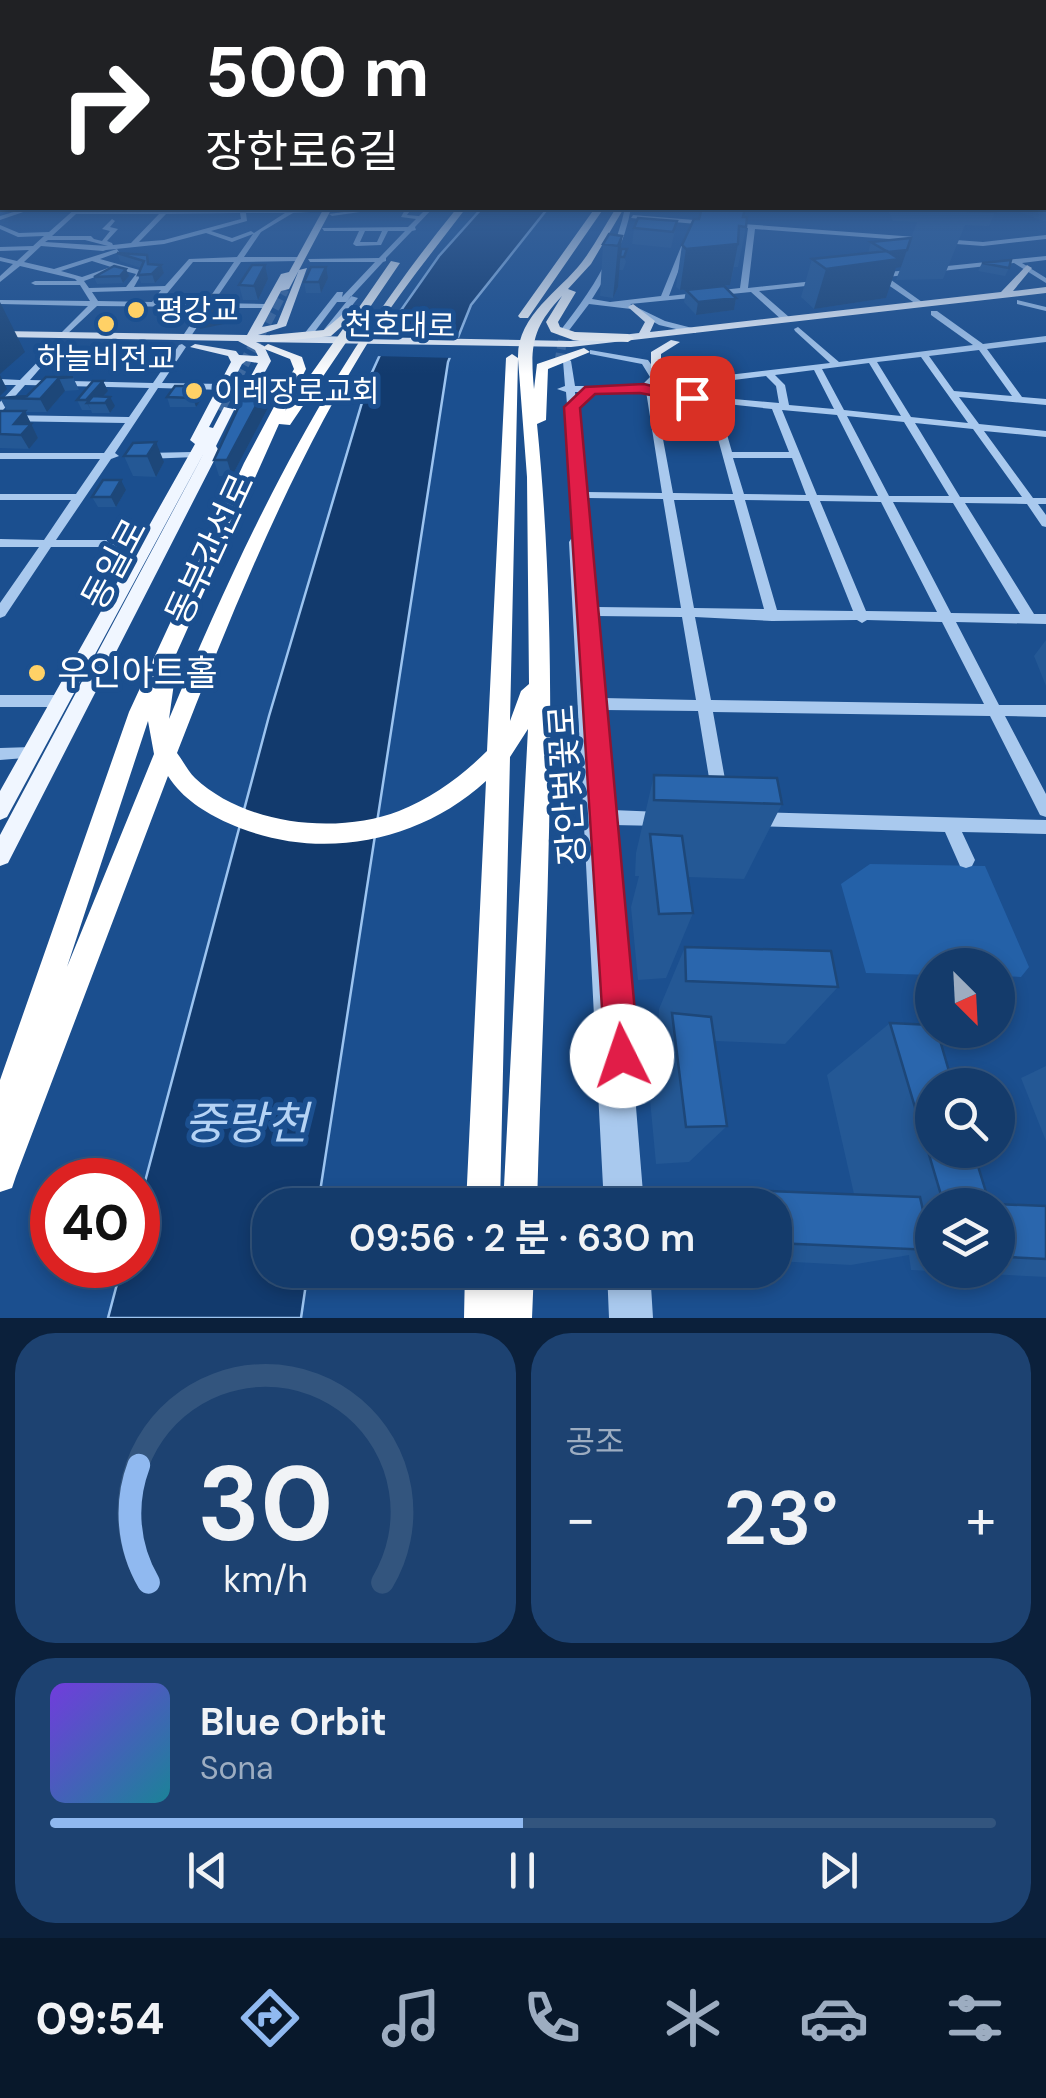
<!DOCTYPE html>
<html lang="ko">
<head>
<meta charset="utf-8">
<style>
  :root { --surface:#143b6b; --page:#1d4271; --text:#f1f3f6; --muted:#9dadc1; --line:#33557e; --accent:#90b9f0 }
  body { margin:0; font-family:"DM Sans","Noto Sans KR",sans-serif; background:var(--page); color:var(--text); height:100vh; display:flex; flex-direction:column; font-size:38px; white-space:nowrap }
  * { box-sizing:border-box; margin:0 }
  p { font-size:32px; color:var(--muted) }
  .icon { flex:none; width:55px; height:55px; fill:none; stroke:currentColor; stroke-width:2; stroke-linecap:round; stroke-linejoin:round }
  .map { position:relative; height:1318px; overflow:hidden }
  .panel { display:flex; flex-direction:column; gap:15px; padding:15px; background:#0b203b; flex:1 }
  .panel>* { flex:none }
  .guide { position:absolute; left:0px; top:0px; width:1048px; height:210px; box-shadow:0 5px 15px #0003,0 0 0 2px var(--line); background:#202124; color:#fff; overflow:hidden }
  .needle { width:65px; rotate:156deg }
  .controls { position:absolute; left:915px; top:948px; display:grid; gap:20px }
  .controls a { display:grid; place-items:center; width:100px; height:100px; border-radius:50%; background:var(--surface); box-shadow:0 5px 15px #0003,0 0 0 2px var(--line); font-size:50px }
  .speed { position:absolute; left:30px; top:1158px; display:flex; gap:20px; font-size:50px; font-weight:700; text-align:center }
  .speed>* { display:grid; place-content:center; width:130px; height:130px; border-radius:50%; background:var(--surface); box-shadow:0 5px 15px #0003,0 0 0 2px var(--line); line-height:1 }
  .speed .limit { border:15px solid #d22; background:#fff; color:#111 }
  .pin { position:absolute; display:grid; place-items:center; width:85px; height:85px; color:#fff; margin:-42px; border-radius:20px; box-shadow:0 5px 15px #0006 }
  .me { position:absolute; width:110px; margin:-55px; rotate:356deg; stroke-linejoin:round; filter:drop-shadow(0 0 8px #0008) }
  .turn { display:flex; align-items:center; gap:35px; height:210px; padding:0 40px; font-size:45px }
  .turn .icon { width:130px; height:130px; stroke-width:2.5 }
  .turn b { display:block; font-size:70px; line-height:85px }
  .big { font-size:75px; font-weight:600; line-height:1.1 }
  .panel .card { flex:1; display:flex; flex-direction:column; justify-content:center; gap:15px; min-width:0; padding:0 35px; border-radius:40px; background:var(--page) }
  .panel .dial { align-items:center; gap:0 }
  .dial svg { height:260px; overflow:visible; fill:none; stroke:var(--line); stroke-width:7; stroke-linecap:round; text-anchor:middle }
  .dial text { fill:var(--text); stroke:none }
  .song { display:flex; align-items:center; gap:30px }
  .cover { width:120px; height:120px; border-radius:15px; background:linear-gradient(135deg,hsl(260 70% 55%),hsl(190 70% 35%)) }
  .played { height:10px; border-radius:5px; background:linear-gradient(90deg,var(--accent) 50%,var(--line) 50%) }
  .keys { display:flex; justify-content:space-around; direction:ltr }
  .heat { display:flex; justify-content:space-between; align-items:center; font-size:55px; direction:ltr }
  .panel .tiles { flex:1; display:grid; gap:15px; grid-template-columns:1fr 1fr }
  .card:last-child { grid-column:span 2 }
  .trip { position:absolute; left:252px; top:1188px; width:540px; height:100px; border-radius:40px; background:var(--surface); box-shadow:0 5px 15px #0003,0 0 0 2px var(--line); font-weight:600; line-height:100px; text-align:center }
  .tabs { display:flex; height:160px; justify-content:space-around; align-items:center; background:#08182b; color:var(--muted) }
  .tabs .icon { width:70px; height:70px }
  .tabs .on { color:var(--accent) }
  .tabs b { font-size:45px; color:var(--text) }
  .map>svg:first-child { display:block }
  .green { fill:#2461a8 }
  .water { fill:#123a6d; stroke:#9cc4f0; stroke-width:2.5 }
  .pier { fill:#1b4f8f }
  .lines { fill:none; stroke-linecap:round; stroke-linejoin:round }
  .minor-tunnel { stroke:#3d69a0; stroke-width:9; stroke-dasharray:9 4; stroke-linecap:butt }
  .major-tunnel-far1 { stroke:#3d69a0; stroke-width:11; stroke-dasharray:11 5; stroke-linecap:butt }
  .major-tunnel { stroke:#3d69a0; stroke-width:14; stroke-dasharray:14 6; stroke-linecap:butt }
  .minor { fill:#a9c9ee; fill-rule:evenodd }
  .major { fill:#f0f6ff; fill-rule:evenodd }
  .highway { fill:#fff; fill-rule:evenodd }
  .wall { fill:#245895 }
  .shaded-wall { fill:#1d4779 }
  .building { fill:#2a66ad; stroke:#1d4779; stroke-width:2.5 }
  .route { fill:#e11d48; stroke:#92132f; stroke-width:2.5 }
  .poi-dot { fill:#ffd166; stroke:#1b4f8f; stroke-width:4 }
  .labels { text-anchor:middle; dominant-baseline:central; stroke-width:10; stroke-linejoin:round; paint-order:stroke }
  .far-poi-label { font-size:30px; fill:#fff; stroke:#1b4f8f; text-anchor:start }
  .far-street-label { font-size:30px; fill:#fff; stroke:#1b4f8f }
  .street-label { font-size:35px; fill:#fff; stroke:#1b4f8f }
  .poi-label { font-size:35px; fill:#fff; stroke:#1b4f8f; text-anchor:start }
  .near-water-label { font-size:45px; font-style:italic; fill:#b5d3f5; stroke:#1b4f8f }
</style>
</head>
<body>
<div class="map">
<svg width="1046" height="1318" viewBox="0 0 1046 1318">
  <rect width="100%" height="100%" fill="#1b4f8f"/>
  <path class="green" d="M870,864L985,866L1029,967L1021,977L998,976V965H932V975L866,973L841,884Z"/>
  <path class="water" d="M482,208H548L471,305L448,362L318,1205H270V1270H308L301,1318H108L122,1265H138V1208L269,716L369,379L399,313L439,256Z"/>
  <path class="pier" d="M383,336L464,338L455,358L374,356Z"/>
  <g class="lines">
    <path class="minor-tunnel" d="M559,362L564,331"/>
    <path class="major-tunnel-far1" d="M221,407L284,289"/>
    <path class="major-tunnel" d="M219,410L222,405"/>
    <path class="minor" d="M2,191V195L0,196V192Z
      M2,202V206L0,207V203Z
      M27,208H35L0,220V216Z
      M76,208H82L80,210L326,209L329,211L293,213L261,232L244,257H298L302,259L298,261L241,262L213,303L265,304L269,306L268,308H210L189,339L186,340L182,337L202,307L97,306L64,337H61V333L88,306L0,304V300L90,301L80,285H35L31,283L35,281H77L75,279L20,266L0,282V276L13,264L0,261V257L17,261L29,250L0,251V247L33,246L44,236L18,237L0,229V225L19,233L49,232ZM240,213L241,219L164,240L139,242L166,214ZM246,213H285L254,233L251,231L232,238L211,231L247,221ZM76,214H159L131,243L113,245L112,243L107,241L118,229L110,227L115,221L112,219L102,229L110,231L102,241L94,239L91,236H52ZM206,233L232,242L253,234L237,257L189,259L165,286L134,287L143,271L100,259L119,252L117,249L54,269L24,262L41,246L103,251L106,250L164,244ZM48,240H85L108,246L45,242ZM92,261L111,267L82,277L61,271ZM193,262H234L206,303L160,302ZM117,269L136,274L126,287L89,288L84,281ZM161,290L152,302L98,301L92,292Z
      M373,208H388L332,216L329,214Z
      M406,208H412L407,215L419,216L427,208H433L415,227L416,230L412,231L386,258V261L383,262L346,302H337L310,338H304V334L337,292H343L342,297L375,262H310L308,259L379,258L405,231H388L381,245L356,246L353,244L359,231H324L322,228L408,227L416,219L401,217ZM365,231H382L377,242H360Z
      M625,208H631C625,242 610,271 592,299L610,302L661,296L685,237L688,235L691,237L669,296L740,288L748,228L727,226L729,223L983,242L1046,235V239L983,246L755,229L748,288L824,280L828,282L824,284L759,291L789,317V321H783L751,292L630,304L665,321L696,329V333H693L659,325L631,309L589,304L567,333H561L560,331C589,294 615,256 625,208Z
      M633,215L707,221L710,223L707,225L631,218Z
      M1046,256V260L1022,263L1046,278V283L1014,263L887,277L922,302V306H919L878,278L871,276L879,273Z
      M351,296L358,298L328,336H322V332Z
      M1017,300L1046,307V311L1017,304Z
      M931,311H937L983,344L1046,336V342L987,349L1022,397L1046,399V405L959,397L979,424L1046,431V437L984,431L1033,498H1046V504H1038L1046,515V527L1042,526L1027,504L965,503L1034,614H1046V624L956,622L999,705H1046V717L1005,716L1046,794V817L1040,815L990,716L713,712L728,796L726,801L720,803L714,801L712,796L698,711L604,710L612,810L661,812L667,814L669,819L667,824L661,826L613,825L644,1205H604L569,542L571,539H578L566,392L557,389L565,386L563,361L567,358L571,361L575,386H641L650,377L642,364L590,354V350L648,360L660,377L653,384L830,363L795,331L794,329L798,327L839,362L973,345L931,315ZM979,350L1012,396L954,391L929,356ZM921,357L968,423L911,417L877,362ZM869,363L901,416L844,410L822,369ZM814,370L834,409L789,405L785,385L775,375ZM766,376L776,386L779,403L646,391L662,493L586,492L575,392H636ZM655,396L708,402L733,494L673,493ZM718,403L772,409L789,452H732ZM782,410L837,415L878,496L817,495ZM847,416L904,422L949,496H889ZM915,423L973,429L1022,497H960ZM733,458H792L806,495L744,494ZM587,498L663,499L681,608L596,607ZM674,500H734L764,609L694,608ZM745,500L809,501L853,611L777,610ZM820,501L881,502L937,612L866,611ZM893,502L953,503L1020,614L951,613ZM596,616L682,617L696,700L603,698ZM695,617L772,621L857,620L862,623L867,620L942,622L984,704L711,700Z
      M182,344L186,347L162,383L224,384L229,387L224,390L158,388L115,453L119,456L111,459L56,540H147L153,544L151,547H51L5,616L0,618V603L39,547H0V539L44,540L71,500H0V494H76L100,459H0V453H104L125,423L0,421V415L129,417L149,388L25,385L3,410L0,411V402L16,385H0V379L20,380L52,347L56,350L30,380L153,383L179,345Z
      M192,452L197,455L196,457L146,459L141,456L146,453Z
      M0,695H60L65,697L67,701L65,705L60,707H0Z
      M32,747L37,749L40,753L37,757L0,760V748Z
      M757,812L1046,820V834L962,832L975,860L972,866L966,868L960,866L945,832L757,826L751,824L749,819L751,814Z
      M607,1270H650L653,1318H609Z"/>
    <path class="major" d="M324,208H332L289,289L281,291L262,327L277,324L299,270L307,268L286,326L258,335L571,341L639,333L645,322L628,307L633,304L655,321L650,332L1001,292L1027,265L1032,268L1013,291L1046,287V293L571,347L256,342L264,346L271,361L243,412L234,410L216,446L219,451L8,863L0,866V835L205,451L7,817L0,820V791L195,444L190,440L231,362L228,356L190,347L195,344L236,351L239,355L258,356L255,350L238,341L0,337V331L247,335L281,274L289,272ZM246,361L258,363L233,409L224,407L213,428L209,427L242,364Z
      M671,340L680,342L661,354V372L651,374V352Z"/>
    <path class="highway" d="M457,208H466C435,249 403,288 375,331C292,463 233,609 177,753C183,761 188,771 195,778C245,825 336,835 399,811C432,798 462,776 487,751L506,358L512,354L518,358C517,315 559,292 582,262C595,245 605,225 616,208H624L591,264L568,289L576,292L558,322L560,327L575,332L628,334L634,338L628,342L573,340L551,332L546,322L562,296C532,328 530,346 534,389L537,364L584,348L590,352L548,369L546,420L537,424C563,683 544,946 537,1205H503L528,729L510,757L500,1205H466L486,781C416,845 314,862 228,823C204,812 183,799 168,776L16,1176L12,1188L0,1192V1080L129,712L244,463L294,369L290,359L262,348L268,344L302,357L306,369L285,411L350,319L331,336L274,342L270,341V335L324,330L343,314L353,316L391,261L400,263L290,425L279,424L169,670L175,676L169,719C248,530 326,368 457,208ZM518,359L527,477L529,684L521,691L510,721ZM148,721L154,754L67,967Z
      M595,208H604L528,318H520L518,316Z
      M465,1270H534L532,1318H464Z"/>
  </g>
  <path class="wall" d="M1045,192L1046,222L1009,208H1045Z
    M702,208H746L744,217L746,227L738,267H734L730,285L724,286L736,298L734,310L696,315L684,302L686,290L700,288L680,290L676,287L682,245L699,219Z
    M887,208H991L995,212L989,226L965,225L943,279L896,280L901,267L896,268L886,298L814,309L801,297L812,259L868,253L871,242L911,238L917,222L893,221Z
    M677,221L671,248L632,244L634,228Z
    M622,236L621,249L626,262L623,270H619L618,287L613,298L600,296L603,244Z
    M117,253L150,264L161,265L164,273L155,283H141L138,275L141,268L120,261Z
    M982,263L1009,268L1005,276L978,271Z
    M129,276L123,283L97,284L94,277Z
    M328,278L321,293H306L304,282Z
    M268,279L258,300H243L239,285Z
    M46,377H73L79,390L65,391L47,412H25L38,438L29,449L0,448V411H7L0,398L27,396Z
    M103,381L108,391L103,397L115,406L110,413H92L91,410H82L77,400Z
    M204,396L196,407H170L167,397Z
    M269,406L232,476H219L214,460Z
    M133,443L164,462L156,477L133,476L124,456Z
    M126,490L116,507H98L92,497Z
    M1046,640V686L1034,656Z
    M654,775L782,804L744,879L688,877L693,913L666,978L638,980L631,907L639,876H635L636,853Z
    M685,947L838,987L785,1044L715,1041L727,1126L689,1162L656,1164L647,1067L660,1039H658L659,1009Z
    M890,1023L990,1205H932V1270H998V1205H992L996,1204L1046,1206V1277L911,1270L909,1255L851,1265L775,1261V1205H718L742,1190L854,1194L827,1075Z
    M1046,1066V1141L1021,1078Z"/>
  <path class="shaded-wall" d="M622,236L618,287L613,298L618,246Z
    M738,244L730,285L680,290L686,249Z
    M907,250L901,267L896,268L886,298L814,309L826,269L888,252Z
    M161,265L164,273L155,283L152,274Z
    M265,265L268,279L258,300L254,286Z
    M326,267L328,278L321,293L319,282Z
    M126,269L129,276L123,283L120,276Z
    M227,295L232,313L224,324L200,329L194,311Z
    M736,298L734,310L696,315L698,302Z
    M0,302L25,352L0,374Z
    M0,375L7,389L0,396Z
    M59,378L65,391L47,412L40,399Z
    M103,381L108,391L97,403H87L91,410L86,400Z
    M200,386L204,396L196,407L193,398Z
    M264,391L269,406L232,476L227,460Z
    M110,397L115,406L110,413L105,403Z
    M25,411L38,438L29,449L14,424Z
    M156,442L164,462L156,477L147,456Z
    M121,480L126,490L116,507L111,497Z"/>
  <path class="building" d="M702,208H745L743,217H747L746,227L739,226L738,244L686,249L682,245L694,219H699Z
    M910,208H964L943,209Z
    M964,208L971,210L921,211Z
    M965,208H991L995,212L965,211L971,210Z
    M638,218L677,221L673,232L634,228Z
    M609,234L622,236L618,246L603,244Z
    M911,238L907,250L888,252L871,242Z
    M621,249H627L624,257H620Z
    M887,251L899,259L826,269L812,259Z
    M117,253L147,255L148,264L161,265L152,274L138,275L144,261Z
    M1011,260L1009,268L982,263Z
    M252,265H265L254,286L239,285Z
    M114,266L126,269L120,276L94,277Z
    M311,267H326L319,282H304Z
    M724,286L736,298L698,302L686,290Z
    M206,295H227L219,306L194,311Z
    M46,377H73L59,378L40,399L0,398L27,396Z
    M93,381H103L86,400H77Z
    M175,386H200L193,398L167,397Z
    M246,391H264L227,460H214Z
    M93,396L110,397L105,403H87Z
    M0,411H25L14,424H31L21,435L0,434Z
    M156,442L147,456H124L133,443Z
    M103,480H121L111,497H92Z
    M654,775L777,778L782,804L654,800Z
    M650,834L682,836L693,913L659,914Z
    M685,947L831,951L838,987L686,981Z
    M672,1013L711,1017L727,1126L686,1127Z
    M890,1023L932,1025V1030H937L953,1085H932V1150H973L990,1205H944Z
    M742,1190L920,1197L932,1250L775,1243V1205H743Z
    M996,1204L1046,1206V1259L1008,1257L998,1212V1205Z"/>
  <linearGradient id="sky" x2="0" y2="1"><stop stop-color="#0f2b4f"/><stop offset="0.51" stop-color="#39639b"/><stop offset="1" stop-color="#39639b" stop-opacity="0"/></linearGradient>
  <rect width="1046" height="374" fill="url(#sky)"/>
  <path class="route" d="M644,384L700,398L692,403L640,393L595,394L580,408L639,1056L634,1068L622,1073L610,1068L605,1056L564,407L585,387Z"/>
  <g class="poi-dot">
    <circle cx="136" cy="310" r="10"/>
    <circle cx="106" cy="324" r="10"/>
    <circle cx="194" cy="391" r="10"/>
    <circle cx="37" cy="673" r="10"/>
  </g>
  <g class="labels">
    <g class="far-poi-label">
      <text x="156" y="310">평강교</text>
      <text x="106" y="358" text-anchor="middle">하늘비전교</text>
      <text x="214" y="391">이레장로교회</text>
    </g>
    <g class="far-street-label">
      <text transform="translate(400 325) rotate(1)">천호대로</text>
    </g>
    <g class="street-label">
      <text transform="translate(210 549) rotate(-65)">동부간선로</text>
      <text transform="translate(114 564) rotate(-62)">동일로</text>
      <text transform="translate(567 785) rotate(-94)">장안벚꽃로</text>
    </g>
    <g class="poi-label">
      <text x="57" y="673">우인아트홀</text>
    </g>
    <g class="near-water-label">
      <text x="246" y="1123">중랑천</text>
    </g>
  </g>
</svg>
<div class="controls">
<a><svg class="needle" viewBox="-14 -14 28 28"><path d="M0-13l5 13h-10z" fill="#e53935"/><path d="M0 13l5-13h-10z" fill="#9dadc1"/></svg></a>
<a><svg class="icon" aria-label="search" viewBox="0 0 24 24"><circle cx="10" cy="10" r="6"/><path d="M15 15l6 6"/></svg></a>
<a><svg class="icon" aria-label="layers" viewBox="0 0 24 24"><path d="M12 4l9 5-9 5-9-5zM3 14l9 5 9-5"/></svg></a>
</div>
<div class="speed"><div class="limit">40</div></div>
<div class="pin" style="left:692px;top:398px;background:#d93025"><svg class="icon" aria-label="arrive" viewBox="0 0 24 24"><path d="M6 21V4h12l-3 4 3 4H6"/></svg></div>
<svg class="me" style="left:622px;top:1056px" viewBox="-20 -20 40 40"><circle r="19" fill="#fff"/><path d="M0-13L10 11 0 6-10 11z" fill="#e11d48"/></svg>
<div class="trip">09:56 · 2 분 · 630 m</div>
<div class="guide">
<div class="turn"><svg class="icon" aria-label="right" viewBox="0 0 24 24"><path d="M7 20v-9h11M14 6l5 5-5 5"/></svg><div><b>500 m</b>장한로6길</div></div>
</div>
</div>
<section class="panel">
<div class="tiles">
<div class="card dial"><svg viewBox="0 0 100 80">
<path d="M14 69A42 42 0 1 1 86 69"/>
<path d="M14 69A42 42 0 0 1 11 33" stroke="#90b9f0"/>
<text x="50" y="56" font-size="32" font-weight="700">30</text>
<text x="50" y="72" font-size="11">km/h</text>
</svg></div>
<div class="card"><p>공조</p>
<div class="heat"><a>−</a><b class="big">23°</b><a>+</a></div>
</div>
<div class="card">
<div class="song"><i class="cover"></i><div><b>Blue Orbit</b><p>Sona</p></div></div>
<div class="played"></div>
<div class="keys"><svg class="icon" aria-label="previous" viewBox="0 0 24 24"><path d="M18 5L8 12l10 7zM5 5v14"/></svg><svg class="icon" aria-label="pause" viewBox="0 0 24 24"><path d="M8 5v14M16 5v14"/></svg><svg class="icon" aria-label="next" viewBox="0 0 24 24"><path d="M6 5l10 7-10 7zM19 5v14"/></svg></div>
</div>
</div>
</section>
<nav class="tabs">
<b>09:54</b>
<svg class="icon on" aria-label="directions" viewBox="0 0 24 24"><path d="M12 3l9 9-9 9-9-9zM9 14v-3h6M13 9l2 2-2 2"/></svg>
<svg class="icon" aria-label="music" viewBox="0 0 24 24"><path d="M9 18V5l10-2v13"/><circle cx="6" cy="18" r="3"/><circle cx="16" cy="16" r="3"/></svg>
<svg class="icon" aria-label="phone" viewBox="0 0 24 24"><path d="M5 4h4l2 5-3 2q2 4 5 5l2-3 5 2v4C11 20 4 13 5 4z"/></svg>
<svg class="icon" aria-label="climate" viewBox="0 0 24 24"><path d="M12 3v18M4 7l16 10M4 17L20 7"/></svg>
<svg class="icon" aria-label="car" viewBox="0 0 24 24"><path d="M5 17H2v-5l4-1 3-4h7l3 4 3 1v5h-3M9 17h6M6 11h13"/><circle cx="7" cy="17" r="2"/><circle cx="17" cy="17" r="2"/></svg>
<svg class="icon" aria-label="filters" viewBox="0 0 24 24"><path d="M4 7h16M4 17h16"/><circle cx="9" cy="7" r="2"/><circle cx="15" cy="17" r="2"/></svg>
</nav>
</body>
</html>
